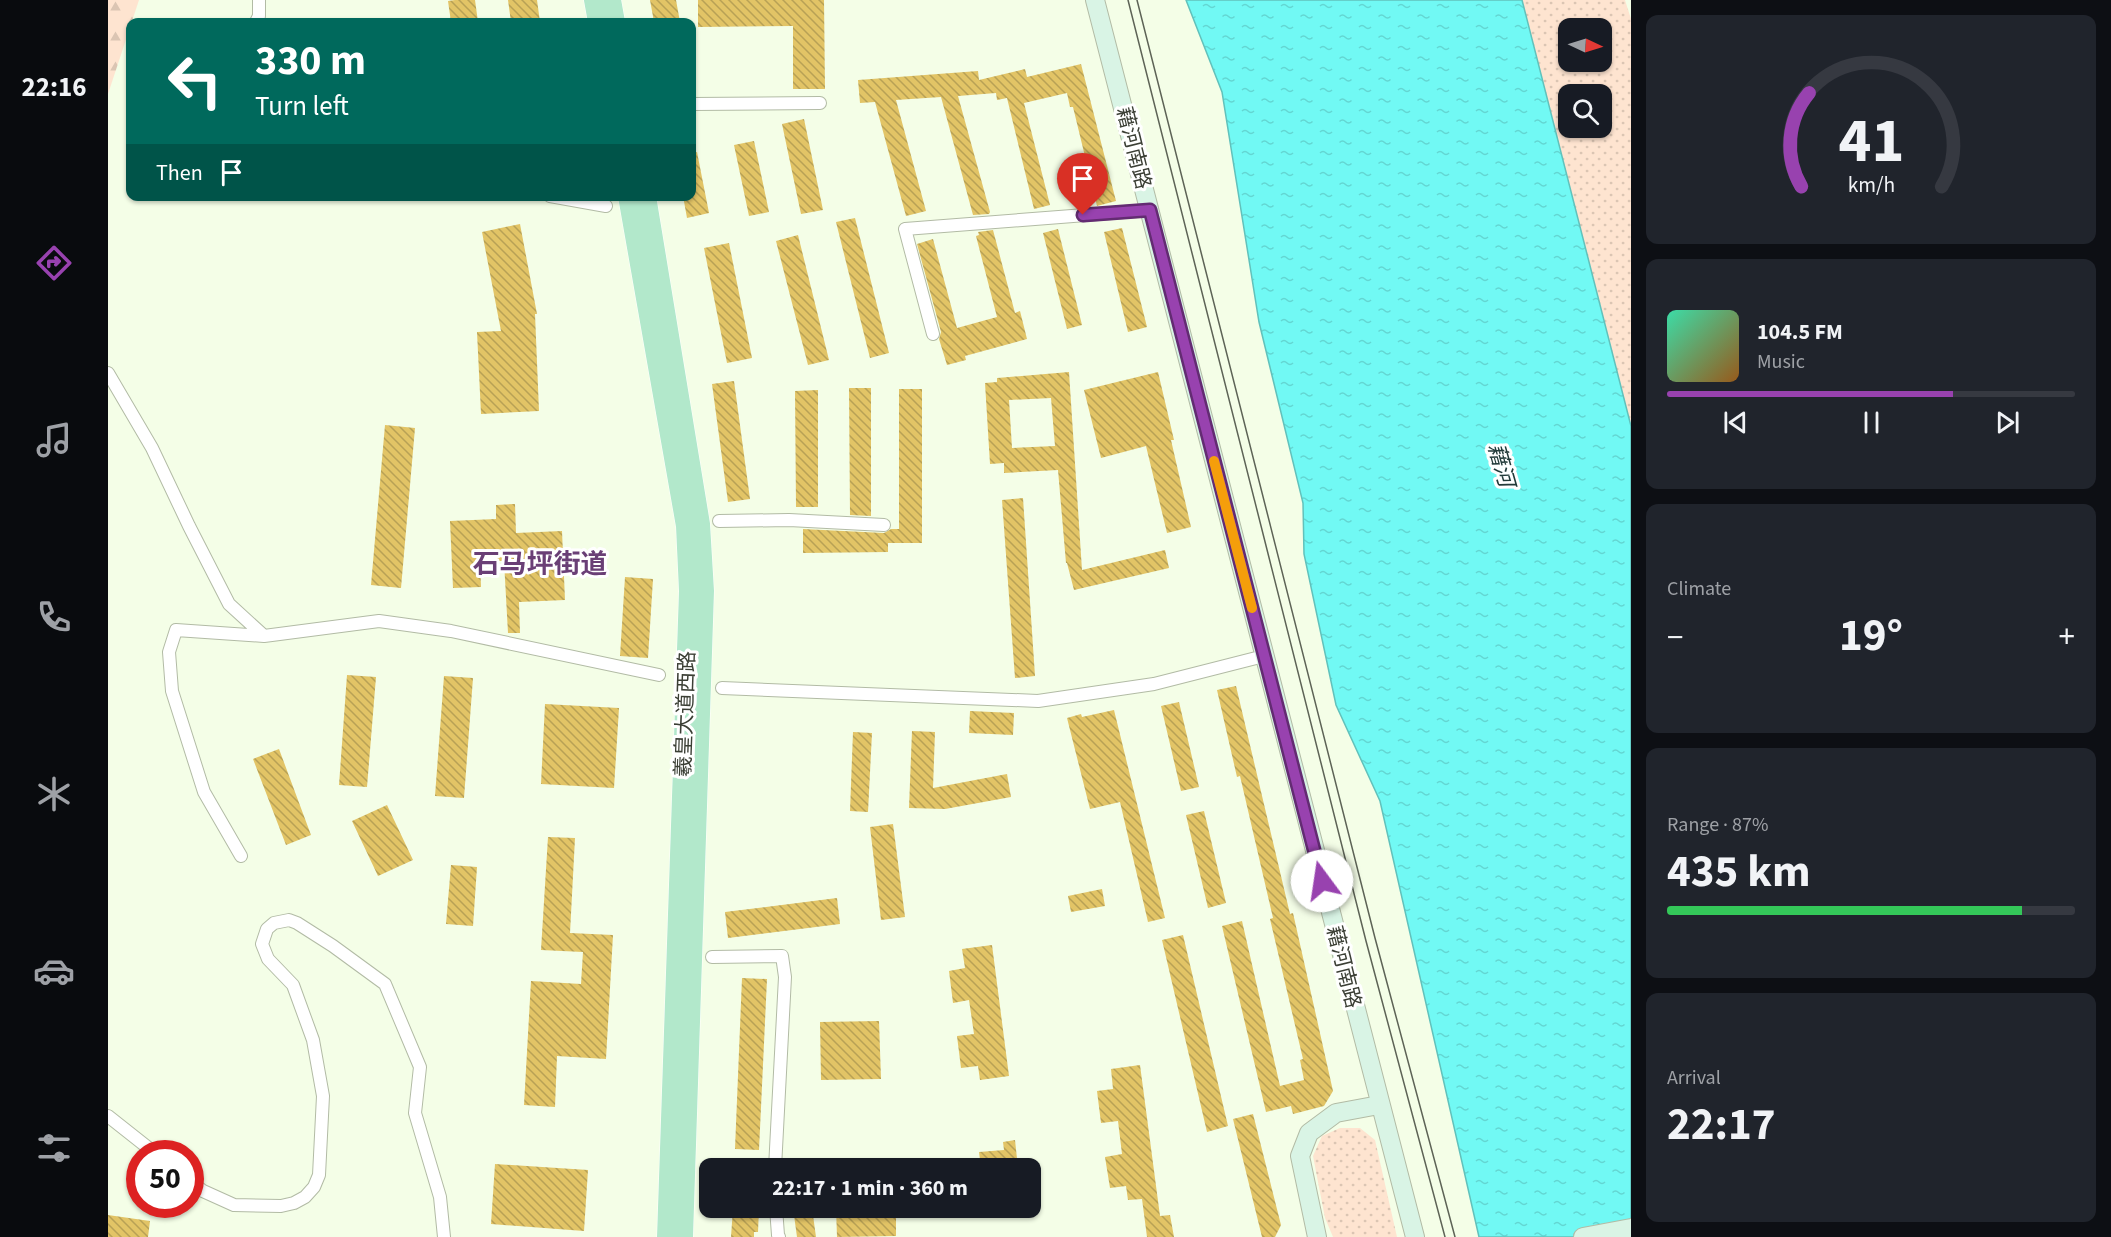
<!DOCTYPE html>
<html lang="en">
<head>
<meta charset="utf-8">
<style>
  :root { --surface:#171b24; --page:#20242c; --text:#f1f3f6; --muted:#9ea1a6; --line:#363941; --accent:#9842af }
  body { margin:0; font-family:"Source Sans 3","Noto Sans SC",sans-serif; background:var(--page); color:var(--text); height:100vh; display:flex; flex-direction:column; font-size:22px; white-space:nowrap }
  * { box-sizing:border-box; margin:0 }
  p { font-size:20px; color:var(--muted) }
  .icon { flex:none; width:33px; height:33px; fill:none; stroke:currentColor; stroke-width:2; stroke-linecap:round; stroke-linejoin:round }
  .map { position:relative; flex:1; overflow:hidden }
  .panel { display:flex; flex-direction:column; gap:15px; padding:15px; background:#0d0f14; width:480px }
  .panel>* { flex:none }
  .guide { position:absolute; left:18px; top:18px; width:570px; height:183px; border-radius:12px; box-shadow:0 2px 4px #0004; background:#00695c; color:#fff; overflow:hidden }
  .needle { width:39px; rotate:94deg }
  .buttons { position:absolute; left:1450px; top:18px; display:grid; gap:12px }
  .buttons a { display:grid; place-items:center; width:54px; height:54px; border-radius:12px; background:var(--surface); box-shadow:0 2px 4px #0004; font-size:30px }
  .speed { position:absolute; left:18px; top:1140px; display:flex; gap:12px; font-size:30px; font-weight:700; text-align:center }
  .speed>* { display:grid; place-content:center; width:78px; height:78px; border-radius:50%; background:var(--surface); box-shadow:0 2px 4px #0004; line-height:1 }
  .speed .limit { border:9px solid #d22; background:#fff; color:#111 }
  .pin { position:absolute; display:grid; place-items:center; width:51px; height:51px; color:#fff; margin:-62px -26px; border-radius:50% 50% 50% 0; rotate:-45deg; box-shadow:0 0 6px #0007 }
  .pin .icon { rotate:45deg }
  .me { position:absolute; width:66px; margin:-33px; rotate:346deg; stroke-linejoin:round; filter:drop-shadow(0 0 4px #0008) }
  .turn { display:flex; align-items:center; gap:21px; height:126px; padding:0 30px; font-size:27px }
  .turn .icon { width:78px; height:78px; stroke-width:2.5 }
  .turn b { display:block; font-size:42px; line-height:51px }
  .then { display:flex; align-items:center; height:57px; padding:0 30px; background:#0003; gap:12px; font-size:22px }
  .big { font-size:45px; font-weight:700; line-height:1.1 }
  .panel .card { flex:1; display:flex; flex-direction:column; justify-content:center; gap:9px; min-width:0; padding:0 21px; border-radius:12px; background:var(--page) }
  .panel .dial { align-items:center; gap:0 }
  .dial svg { height:156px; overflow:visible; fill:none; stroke:var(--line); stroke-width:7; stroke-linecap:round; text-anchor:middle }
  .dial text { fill:var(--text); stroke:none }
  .song { display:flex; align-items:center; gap:18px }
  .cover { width:72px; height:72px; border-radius:9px; background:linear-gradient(135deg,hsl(160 70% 55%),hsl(30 70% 35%)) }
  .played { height:6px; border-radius:3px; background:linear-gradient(90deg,var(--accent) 70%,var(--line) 70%) }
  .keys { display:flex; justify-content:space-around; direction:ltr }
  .heat { display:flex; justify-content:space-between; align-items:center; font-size:33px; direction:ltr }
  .charge { height:9px; border-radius:4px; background:linear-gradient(90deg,#34c759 87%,var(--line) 0) }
  .trip { position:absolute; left:591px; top:1158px; width:342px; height:60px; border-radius:12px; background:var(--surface); box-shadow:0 2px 4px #0004; font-weight:700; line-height:60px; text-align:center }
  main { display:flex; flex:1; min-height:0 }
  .dock { display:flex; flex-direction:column; width:108px; justify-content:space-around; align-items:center; background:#090b0e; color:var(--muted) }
  .dock .icon { width:42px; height:42px }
  .dock .on { color:var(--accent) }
  .dock b { font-size:27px; color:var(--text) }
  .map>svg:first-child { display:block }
  .forest { fill:url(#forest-firs) }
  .park { fill:url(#park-dots); fill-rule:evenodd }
  .water { fill:url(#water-ripples); stroke:#61c1bb; stroke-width:1.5 }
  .building { fill:url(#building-back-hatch); fill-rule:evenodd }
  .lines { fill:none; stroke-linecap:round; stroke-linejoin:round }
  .street-casing { stroke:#b2bba5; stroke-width:14 }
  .secondary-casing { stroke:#b2bba5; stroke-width:20 }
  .primary-casing { stroke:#fff; stroke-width:21 }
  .street { stroke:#fff; stroke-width:12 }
  .secondary { stroke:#d9f4e5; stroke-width:18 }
  .primary { stroke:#b2e8cb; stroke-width:20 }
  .tram { stroke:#5d6356; stroke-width:1.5 }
  .route-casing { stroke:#632b72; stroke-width:15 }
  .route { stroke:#9842af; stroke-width:10 }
  .slow { stroke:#f59e0b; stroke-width:10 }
  .labels { text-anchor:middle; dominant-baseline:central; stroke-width:6; stroke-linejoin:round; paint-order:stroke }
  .street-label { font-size:21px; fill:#3b3f35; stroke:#fff }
  .water-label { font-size:22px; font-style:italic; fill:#233b3a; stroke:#fff }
  .district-label { font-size:27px; font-weight:bold; fill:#6a3f76; stroke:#fff }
</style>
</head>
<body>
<main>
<nav class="dock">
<b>22:16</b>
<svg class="icon on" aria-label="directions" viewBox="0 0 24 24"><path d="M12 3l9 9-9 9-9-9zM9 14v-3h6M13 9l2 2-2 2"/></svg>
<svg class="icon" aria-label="music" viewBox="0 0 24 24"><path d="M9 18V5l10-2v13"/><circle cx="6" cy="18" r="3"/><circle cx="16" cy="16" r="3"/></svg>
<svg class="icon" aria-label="phone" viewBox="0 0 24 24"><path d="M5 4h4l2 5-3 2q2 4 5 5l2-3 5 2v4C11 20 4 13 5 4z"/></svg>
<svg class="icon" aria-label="climate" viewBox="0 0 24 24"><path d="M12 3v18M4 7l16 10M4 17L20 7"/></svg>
<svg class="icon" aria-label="car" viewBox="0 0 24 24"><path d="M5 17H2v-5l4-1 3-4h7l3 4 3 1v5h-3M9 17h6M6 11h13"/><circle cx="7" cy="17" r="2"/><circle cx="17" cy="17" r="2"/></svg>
<svg class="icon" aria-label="filters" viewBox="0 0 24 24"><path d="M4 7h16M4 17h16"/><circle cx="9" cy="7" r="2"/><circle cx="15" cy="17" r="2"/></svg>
</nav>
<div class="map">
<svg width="1523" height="1237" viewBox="0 0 1523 1237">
  <defs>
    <pattern id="forest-firs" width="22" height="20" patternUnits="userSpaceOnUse" patternTransform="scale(1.5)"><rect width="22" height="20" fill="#fee4d0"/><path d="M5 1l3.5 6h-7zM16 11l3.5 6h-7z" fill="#dbc5b3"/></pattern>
    <pattern id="park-dots" width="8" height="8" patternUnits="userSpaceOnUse" patternTransform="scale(1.5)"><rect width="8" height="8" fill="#fee4d0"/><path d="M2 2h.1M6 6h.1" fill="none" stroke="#dbc5b3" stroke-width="1.8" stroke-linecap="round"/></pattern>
    <pattern id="water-ripples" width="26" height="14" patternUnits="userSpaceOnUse" patternTransform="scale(1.5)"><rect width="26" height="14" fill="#71f9f4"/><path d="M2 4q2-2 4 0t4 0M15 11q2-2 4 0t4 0" fill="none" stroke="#63d6d2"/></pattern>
    <pattern id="building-back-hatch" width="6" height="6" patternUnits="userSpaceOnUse" patternTransform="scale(1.5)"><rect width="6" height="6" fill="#e2c466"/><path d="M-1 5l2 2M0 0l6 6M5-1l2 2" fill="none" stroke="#b8a155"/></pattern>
  </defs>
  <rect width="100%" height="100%" fill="#f4fee7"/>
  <path class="forest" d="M0,0H31L0,94Z"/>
  <path class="park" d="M1414,0H1517L1523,19V426ZM1461,28H1494V62H1461ZM1461,94H1494V128H1461Z
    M1232,1128H1252L1267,1140L1289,1237H1225L1217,1218L1205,1156L1214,1136Z"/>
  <path class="water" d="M1078,0H1414L1523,426V1237H1371L1272,801L1228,705L1196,554L1195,503L1151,322L1114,92Z"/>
  <path class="building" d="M347,0H367L370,22H343L340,1Z
    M400,0H429L432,22H403Z
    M542,0H568L572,22H546Z
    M590,0H716L717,89H685V26L590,27Z
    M973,64L1008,201L989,206L965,107H962L959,93L916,103L942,205L926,209L899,98L889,100L888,93L850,96L882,212L881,214L865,215L833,97L788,100L818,211L798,216L767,102L752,103L750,80L870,71L871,80L917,69L919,77Z
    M696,119L715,210L693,214L674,124Z
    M646,141L661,212L641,216L626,145Z
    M589,152L601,213L579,218L575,196H584V153Z
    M747,218L781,353L762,358L728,222Z
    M412,224L429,314H427L431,411L373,414L369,332L393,331L374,232Z
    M1014,228L1039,327L1020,332L996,232Z
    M950,229L974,325L959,329L935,233Z
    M885,230L907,313L912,311L919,339L857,356L858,360L839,365L831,339L833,332L809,244L825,239L849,328L889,317L868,236L871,235L870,232Z
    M690,235L721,360L700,365L668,241Z
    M621,243L644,358L619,363L596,248Z
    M961,372L974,570L1057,550L1061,568L966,590L959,563H958L950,470L896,473V463L882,464L877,383L889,382V378ZM943,398L947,446L904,448L901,400Z
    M1050,372L1066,440H1063L1083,527L1059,533L1038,446L993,458L976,390Z
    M626,381L642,499L620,502L604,384Z
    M741,388H763V516L742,515Z
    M791,389H814V543H780V552L695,553V529L776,533L783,529H791Z
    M710,390V507H688L687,391Z
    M277,425L307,428L293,588L263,585Z
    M915,498L927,676L907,678L894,500Z
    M407,504L408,533L454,531L457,600L411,602L412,633H400L396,561H372L373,587L345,588L342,521L388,519V505Z
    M517,577L545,579L540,658L512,656Z
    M239,675L268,677L259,787L231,785Z
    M336,676L365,678L356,798L327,796Z
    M1128,686L1182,914L1185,913L1225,1091L1216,1106L1185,1114L1183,1106L1158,1112L1114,926L1134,921L1172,1086L1196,1080L1192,1060L1195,1059L1162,919L1165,918L1132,776L1129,777L1109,690Z
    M1071,702L1091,787L1073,791L1053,706Z
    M437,704L511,708L506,788L433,784Z
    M1006,710L1057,918L1040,922L1012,802L982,809L959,718L973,714L974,717Z
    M862,711L906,713L905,735L861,733Z
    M804,731L827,732L825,788L899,774L903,797L837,809L801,808Z
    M745,732L764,733L760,812L742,811Z
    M171,749L203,835L178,845L145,759Z
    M279,805L305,860L270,876L244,821Z
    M1096,811L1118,903L1100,908L1078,815Z
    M785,824L797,917L773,920L762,827Z
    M440,837L467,838L462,933L505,935L498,1059L449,1056L447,1107L416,1105L423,981L473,984L475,952L433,950Z
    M343,865L369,867L365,926L338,924Z
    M994,889L997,906L963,912L960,896Z
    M729,898L732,924L620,938L617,912Z
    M1075,935L1120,1126L1099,1132L1054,940Z
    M884,945L901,1076L872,1080L870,1066L853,1068L849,1036L866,1034L861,1000L845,1003L841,971L857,968L854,949Z
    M634,978L659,979L651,1150L627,1149Z
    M771,1021L773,1079L713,1080L712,1022Z
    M1032,1065L1052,1216L1062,1215L1066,1237H1039L1034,1199L1020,1200L1018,1186L1002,1188L997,1157L1014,1154L1010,1121L993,1123L989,1091L1005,1089L1003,1069Z
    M1145,1114L1173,1225L1167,1237H1154L1125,1119Z
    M907,1140L910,1168H873L871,1152L896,1150L895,1142Z
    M387,1164L480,1170L476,1231L383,1224Z
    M625,1208H651L650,1232H646V1237H623Z
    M685,1208H704L708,1237H689Z
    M728,1208H788V1236L729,1237Z
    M0,1215L42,1221L40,1237H0Z"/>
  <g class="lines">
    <defs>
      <path id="street" d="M148,22L151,16V0
        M584,104L712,103
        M442,196L498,206
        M825,334L797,229L1042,210
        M0,373L44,448L81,526L121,604L156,636
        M611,521L681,520L776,525
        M614,688L930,701L1046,684L1156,656
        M133,856L96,792L64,691L61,652L68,630L156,636L271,621L343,631L551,675
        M604,957L674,956L677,977L667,1168
        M0,1116L48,1154
        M82,1181L95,1191L126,1205L173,1206L186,1203L197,1197L206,1187L211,1175L215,1096L205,1040L185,985L160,959L154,944L159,929L166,923L181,920L189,923L225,946L277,984L312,1067L307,1113L332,1197L336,1237
        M668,1208L670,1235L671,1237"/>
      <path id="secondary" d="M987,0L1307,1237
        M1209,1237L1192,1156L1201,1133L1228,1113L1271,1105
        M1475,1237L1523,1228"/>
      <path id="primary" d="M486,0L490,22
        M503,0L507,22
        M520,196L578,526L581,591L559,1237
        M538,196L592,524L596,591L575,1237"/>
    </defs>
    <use href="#street" class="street-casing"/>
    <use href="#secondary" class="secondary-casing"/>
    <use href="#primary" class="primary-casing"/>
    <use href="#street" class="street"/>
    <use href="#secondary" class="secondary"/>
    <use href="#primary" class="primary"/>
    <path class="tram" d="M1020,0L1258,941L1337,1237
      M1029,0L1267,938L1347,1237"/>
  </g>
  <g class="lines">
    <defs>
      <path id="route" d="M975,215L1042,210L1214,881"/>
    </defs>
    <use href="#route" class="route-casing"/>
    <use href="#route" class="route"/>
    <path class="slow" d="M1106,461L1144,608"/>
  </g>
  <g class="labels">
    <g class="street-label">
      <text transform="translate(1026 148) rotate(76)">藉河南路</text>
      <text transform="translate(577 714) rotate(-88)">羲皇大道西路</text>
      <text transform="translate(1236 967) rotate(76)">藉河南路</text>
    </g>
    <g class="water-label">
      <text transform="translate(1393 465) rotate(74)">藉河</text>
    </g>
    <g class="district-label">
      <text x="432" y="564">石马坪街道</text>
    </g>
  </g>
</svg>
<div class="buttons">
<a><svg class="needle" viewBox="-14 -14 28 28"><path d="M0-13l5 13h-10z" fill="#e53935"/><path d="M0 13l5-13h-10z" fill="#9ea1a6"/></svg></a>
<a><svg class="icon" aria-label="search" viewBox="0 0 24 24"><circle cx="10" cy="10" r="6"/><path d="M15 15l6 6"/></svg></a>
</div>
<div class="speed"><div class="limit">50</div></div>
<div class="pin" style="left:975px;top:215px;background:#d93025"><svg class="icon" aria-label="arrive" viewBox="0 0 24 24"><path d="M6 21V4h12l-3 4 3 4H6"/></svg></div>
<svg class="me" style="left:1214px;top:881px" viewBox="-20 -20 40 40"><circle r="19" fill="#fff"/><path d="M0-13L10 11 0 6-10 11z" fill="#9842af"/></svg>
<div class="trip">22:17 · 1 min · 360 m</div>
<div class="guide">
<div class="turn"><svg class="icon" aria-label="left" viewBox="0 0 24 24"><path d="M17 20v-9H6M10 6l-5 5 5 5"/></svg><div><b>330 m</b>Turn left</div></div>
<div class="then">Then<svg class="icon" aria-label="arrive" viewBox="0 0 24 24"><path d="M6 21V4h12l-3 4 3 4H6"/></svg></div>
</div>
</div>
<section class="panel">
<div class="card dial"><svg viewBox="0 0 100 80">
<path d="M14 69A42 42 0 1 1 86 69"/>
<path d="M14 69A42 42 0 0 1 18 21" stroke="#9842af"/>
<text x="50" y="56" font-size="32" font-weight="700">41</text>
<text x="50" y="72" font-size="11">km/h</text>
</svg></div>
<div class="card">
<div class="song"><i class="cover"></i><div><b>104.5 FM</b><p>Music</p></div></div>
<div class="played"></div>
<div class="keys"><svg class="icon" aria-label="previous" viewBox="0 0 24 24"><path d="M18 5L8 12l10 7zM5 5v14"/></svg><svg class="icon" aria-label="pause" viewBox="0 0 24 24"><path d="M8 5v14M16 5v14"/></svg><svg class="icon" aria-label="next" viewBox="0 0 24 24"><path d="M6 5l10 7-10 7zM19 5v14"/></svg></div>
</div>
<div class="card"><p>Climate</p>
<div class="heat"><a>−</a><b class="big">19°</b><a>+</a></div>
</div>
<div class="card"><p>Range · 87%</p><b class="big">435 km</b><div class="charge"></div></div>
<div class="card"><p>Arrival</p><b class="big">22:17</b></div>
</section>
</main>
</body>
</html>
